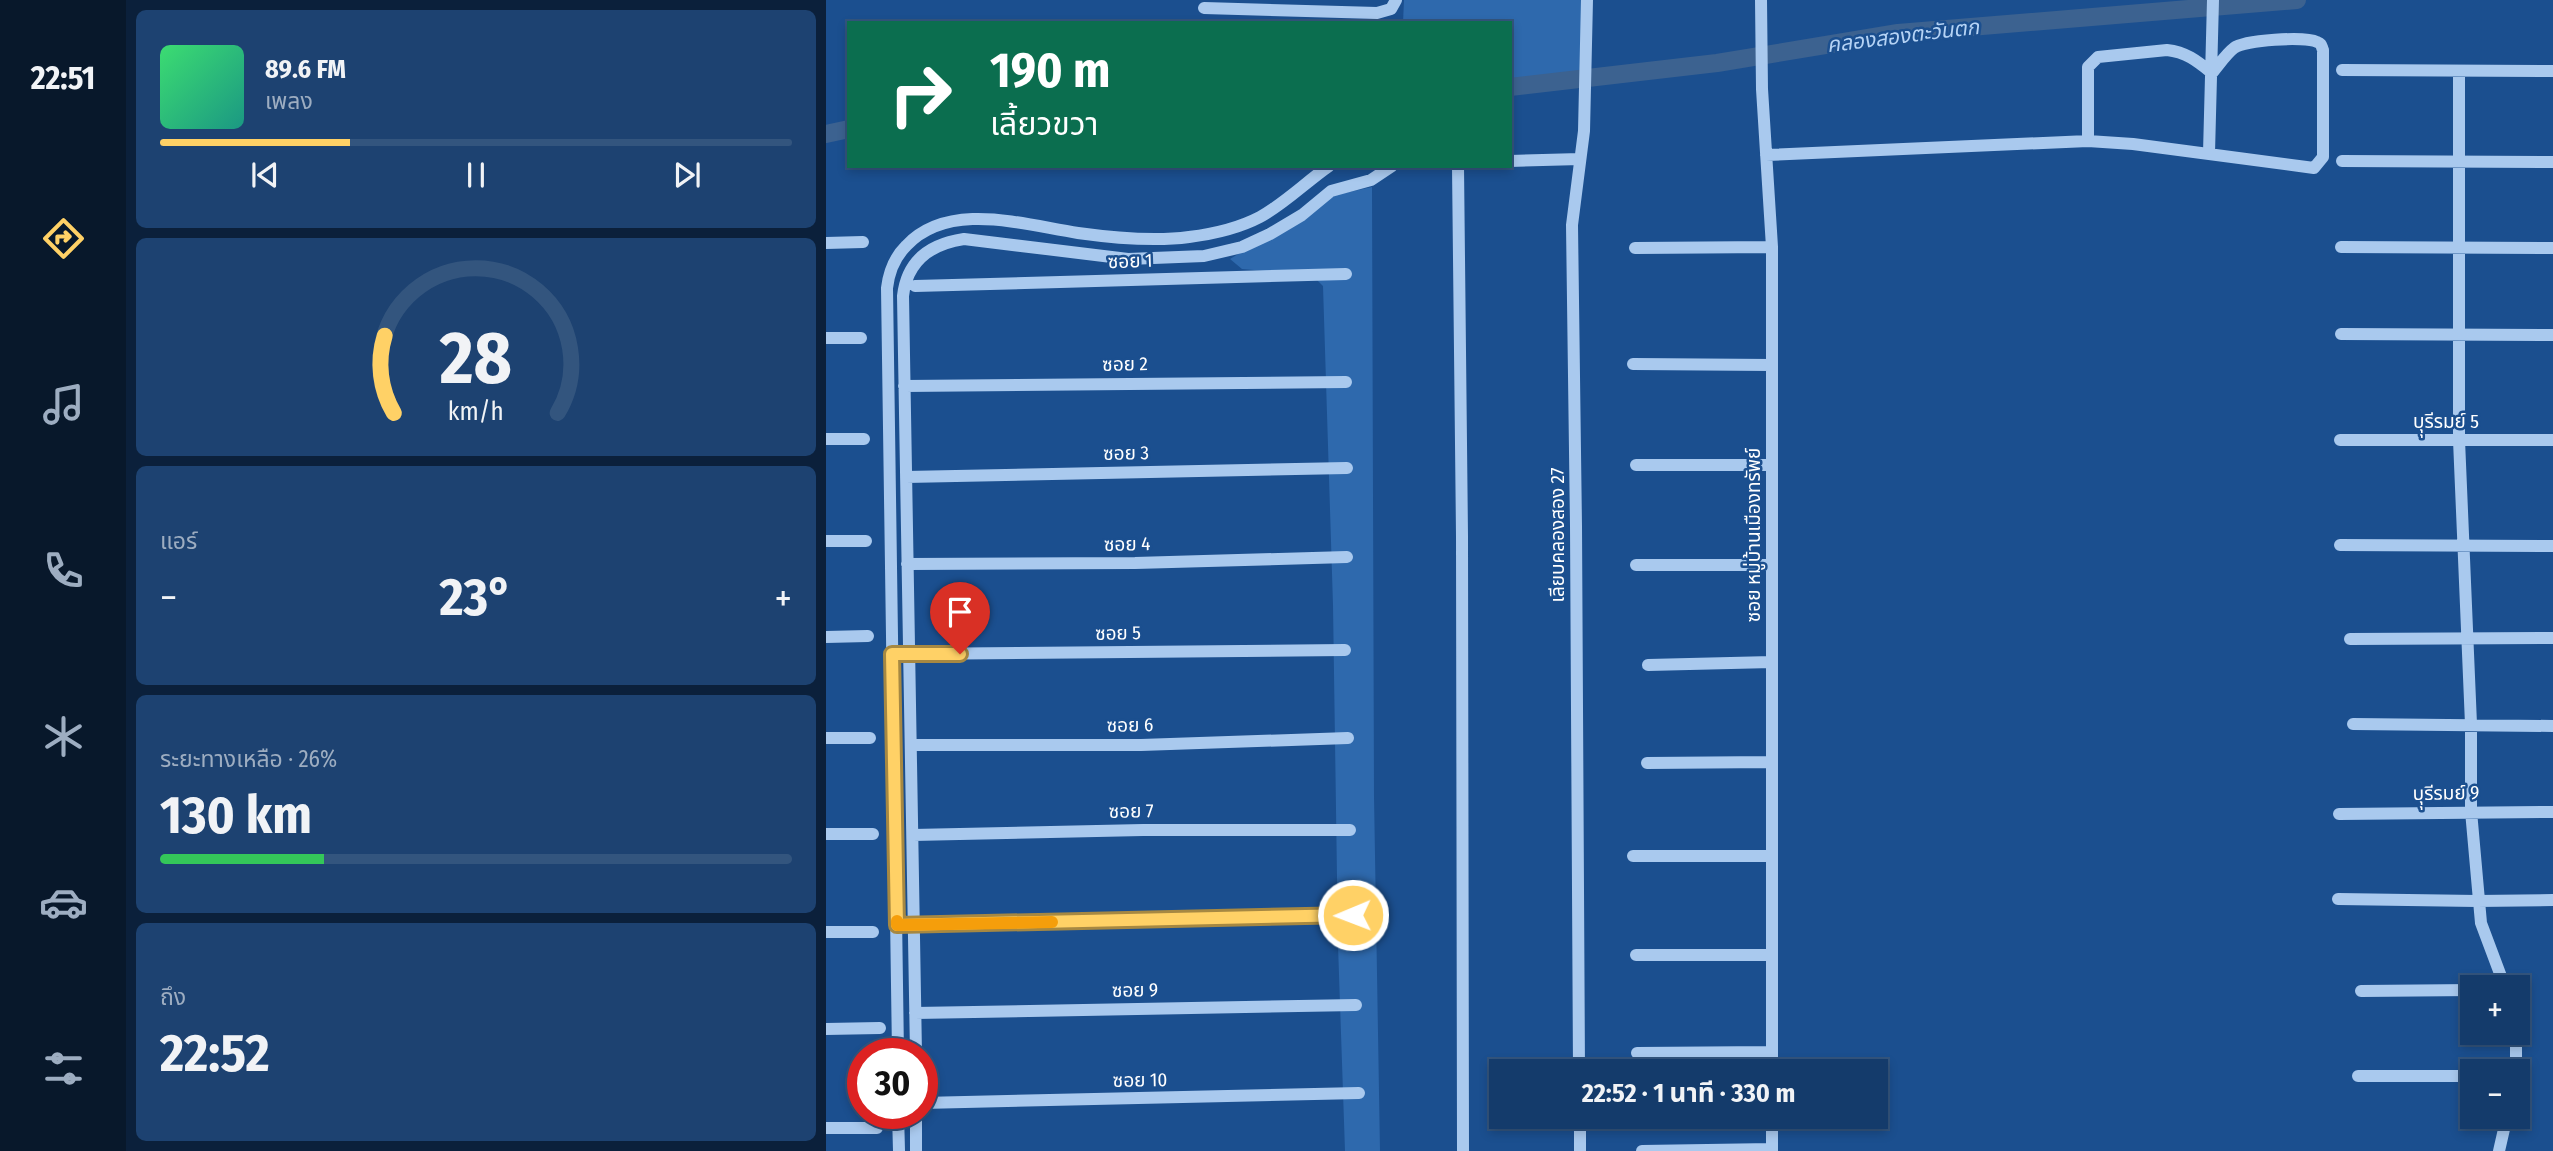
<!DOCTYPE html>
<html lang="th">
<head>
<meta charset="utf-8">
<style>
  :root { --surface:#143b6b; --page:#1d4271; --text:#f1f3f6; --muted:#9dadc1; --line:#33557e; --accent:#ffd166 }
  body { margin:0; font-family:"Fira Sans Condensed","Noto Sans Thai",sans-serif; background:var(--page); color:var(--text); height:100vh; display:flex; flex-direction:column; font-size:26px; white-space:nowrap }
  * { box-sizing:border-box; margin:0 }
  p { font-size:23px; color:var(--muted) }
  .icon { flex:none; width:38px; height:38px; fill:none; stroke:currentColor; stroke-width:2; stroke-linecap:round; stroke-linejoin:round }
  .map { position:relative; flex:1; overflow:hidden }
  .panel { display:flex; flex-direction:column; gap:10px; padding:10px; background:#0b203b; width:700px }
  .panel>* { flex:none }
  .banner { position:absolute; left:21px; top:21px; width:665px; height:147px; border-radius:0px; box-shadow:0 4px 10px #0003,0 0 0 2px var(--line); background:#0b6e4f; color:#fff; overflow:hidden }
  .tools { position:absolute; left:1634px; top:975px; display:grid; gap:14px }
  .tools a { display:grid; place-items:center; width:70px; height:70px; border-radius:0px; background:var(--surface); box-shadow:0 4px 10px #0003,0 0 0 2px var(--line); font-size:35px }
  .speed { position:absolute; left:21px; top:1038px; display:flex; gap:14px; font-size:35px; font-weight:700; text-align:center }
  .speed>* { display:grid; place-content:center; width:91px; height:91px; border-radius:50%; background:var(--surface); box-shadow:0 4px 10px #0003,0 0 0 2px var(--line); line-height:1 }
  .speed .limit { border:10px solid #d22; background:#fff; color:#111 }
  .pin { position:absolute; display:grid; place-items:center; width:60px; height:60px; color:#fff; margin:-72px -30px; border-radius:50% 50% 50% 0; rotate:-45deg; box-shadow:0 0 7px #0007 }
  .pin .icon { rotate:45deg }
  .me { position:absolute; width:77px; margin:-38px; rotate:269deg; stroke-linejoin:round; filter:drop-shadow(0 0 5px #0008) }
  .turn { display:flex; align-items:center; gap:24px; height:147px; padding:0 28px; font-size:32px }
  .turn .icon { width:91px; height:91px; stroke-width:2.5 }
  .turn b { display:block; font-size:49px; line-height:60px }
  .big { font-size:52px; font-weight:700; line-height:1.1 }
  .panel .card { flex:1; display:flex; flex-direction:column; justify-content:center; gap:10px; min-width:0; padding:0 24px; border-radius:10px; background:var(--page) }
  .panel .dial { align-items:center; gap:0 }
  .dial svg { height:182px; overflow:visible; fill:none; stroke:var(--line); stroke-width:7; stroke-linecap:round; text-anchor:middle }
  .dial text { fill:var(--text); stroke:none }
  .song { display:flex; align-items:center; gap:21px }
  .cover { width:84px; height:84px; border-radius:10px; background:linear-gradient(135deg,hsl(140 70% 55%),hsl(170 70% 35%)) }
  .played { height:7px; border-radius:4px; background:linear-gradient(90deg,var(--accent) 30%,var(--line) 30%) }
  .keys { display:flex; justify-content:space-around; direction:ltr }
  .heat { display:flex; justify-content:space-between; align-items:center; font-size:38px; direction:ltr }
  .charge { height:10px; border-radius:5px; background:linear-gradient(90deg,#34c759 26%,var(--line) 0) }
  .trip { position:absolute; left:663px; top:1059px; width:399px; height:70px; border-radius:0px; background:var(--surface); box-shadow:0 4px 10px #0003,0 0 0 2px var(--line); font-weight:700; line-height:70px; text-align:center }
  main { display:flex; flex:1; min-height:0 }
  .tab-bar { display:flex; flex-direction:column; width:126px; justify-content:space-around; align-items:center; background:#08182b; color:var(--muted) }
  .tab-bar .icon { width:49px; height:49px }
  .tab-bar .active { color:var(--accent) }
  .tab-bar b { font-size:32px; color:var(--text) }
  .map>svg:first-child { display:block }
  .green { fill:#2e69ad }
  .lines { fill:none; stroke-linecap:round; stroke-linejoin:round }
  .canal { stroke:#3c6290; stroke-width:18 }
  .minor { stroke:#a9c9ee; stroke-width:12 }
  .route-casing { stroke:#a68842; stroke-width:18 }
  .route { stroke:#ffd166; stroke-width:12 }
  .slow { stroke:#f59e0b; stroke-width:12 }
  .labels { text-anchor:middle; dominant-baseline:central; stroke-width:5; stroke-linejoin:round; paint-order:stroke }
  .street-label { font-size:19px; fill:#fff; stroke:#1b4f8f }
  .water-label { font-size:21px; font-style:italic; fill:#b5d3f5; stroke:#1b4f8f }
</style>
</head>
<body>
<main>
<nav class="tab-bar">
<b>22:51</b>
<svg class="icon active" aria-label="directions" viewBox="0 0 24 24"><path d="M12 3l9 9-9 9-9-9zM9 14v-3h6M13 9l2 2-2 2"/></svg>
<svg class="icon" aria-label="music" viewBox="0 0 24 24"><path d="M9 18V5l10-2v13"/><circle cx="6" cy="18" r="3"/><circle cx="16" cy="16" r="3"/></svg>
<svg class="icon" aria-label="phone" viewBox="0 0 24 24"><path d="M5 4h4l2 5-3 2q2 4 5 5l2-3 5 2v4C11 20 4 13 5 4z"/></svg>
<svg class="icon" aria-label="climate" viewBox="0 0 24 24"><path d="M12 3v18M4 7l16 10M4 17L20 7"/></svg>
<svg class="icon" aria-label="car" viewBox="0 0 24 24"><path d="M5 17H2v-5l4-1 3-4h7l3 4 3 1v5h-3M9 17h6M6 11h13"/><circle cx="7" cy="17" r="2"/><circle cx="17" cy="17" r="2"/></svg>
<svg class="icon" aria-label="filters" viewBox="0 0 24 24"><path d="M4 7h16M4 17h16"/><circle cx="9" cy="7" r="2"/><circle cx="15" cy="17" r="2"/></svg>
</nav>
<section class="panel">
<div class="card">
<div class="song"><i class="cover"></i><div><b>89.6 FM</b><p>เพลง</p></div></div>
<div class="played"></div>
<div class="keys"><svg class="icon" aria-label="previous" viewBox="0 0 24 24"><path d="M18 5L8 12l10 7zM5 5v14"/></svg><svg class="icon" aria-label="pause" viewBox="0 0 24 24"><path d="M8 5v14M16 5v14"/></svg><svg class="icon" aria-label="next" viewBox="0 0 24 24"><path d="M6 5l10 7-10 7zM19 5v14"/></svg></div>
</div>
<div class="card dial"><svg viewBox="0 0 100 80">
<path d="M14 69A42 42 0 1 1 86 69"/>
<path d="M14 69A42 42 0 0 1 10 35" stroke="#ffd166"/>
<text x="50" y="56" font-size="32" font-weight="700">28</text>
<text x="50" y="72" font-size="11">km/h</text>
</svg></div>
<div class="card"><p>แอร์</p>
<div class="heat"><a>−</a><b class="big">23°</b><a>+</a></div>
</div>
<div class="card"><p>ระยะทางเหลือ · 26%</p><b class="big">130 km</b><div class="charge"></div></div>
<div class="card"><p>ถึง</p><b class="big">22:52</b></div>
</section>
<div class="map">
<svg width="1727" height="1151" viewBox="0 0 1727 1151">
  <rect width="100%" height="100%" fill="#1b4f8f"/>
  <path class="green" d="M578,0H761L762,78L684,83V23H577Z
    M546,187L548,796L554,1151H519L512,945L507,605L497,286L486,275L416,269L404,259L509,195Z"/>
  <g class="lines">
    <path class="canal" d="M684,87L891,63L1072,33L1471,0
      M0,134L23,129"/>
    <path class="minor" d="M935,0L936,89L946,247V1071
      M378,8L551,13L565,9L570,0
      M1516,70L1727,71
      M1633,71V440L1645,724V811L1655,923L1679,987
      M1383,153L1387,0
      M940,155L1262,141L1307,144L1488,168L1497,157V50C1495,45 1496,44 1491,42C1479,36 1418,40 1408,48C1400,54 1393,65 1386,73C1371,61 1360,52 1341,50L1272,57L1262,67V141
      M684,161L754,159
      M1516,161L1727,162
      M632,166L636,536L637,1151
      M0,243L37,242
      M1515,247L1727,248
      M809,248L946,247
      M89,286L520,274
      M1515,334L1727,335
      M0,338H35
      M807,364L946,365
      M78,386L520,382
      M0,439H38
      M1514,440H1727
      M810,465H946
      M80,477L521,468
      M0,541H40
      M1514,545L1727,546
      M81,564L309,563L521,557
      M810,565H946
      M0,637L42,636
      M1524,639L1727,638
      M77,654L519,650
      M822,665L946,662
      M1527,724L1727,726
      M0,738H44
      M85,745H315L522,738
      M821,763L946,762
      M1513,814L1727,812
      M0,834H47
      M87,835L317,830H524
      M807,856H946
      M1512,899L1651,901L1727,900
      M82,924L527,915
      M0,932H47
      M810,955H946
      M1535,991L1647,990
      M89,1013L530,1005
      M0,1029L54,1028
      M1690,1032V1071
      M811,1053L946,1052
      M72,1054L61,288C63,271 68,258 80,246C123,200 198,225 252,233C288,238 327,242 363,237C387,234 413,228 434,217C458,204 480,182 503,166
      M90,1054L77,296C81,261 104,244 138,239L302,259L378,256L416,247L444,234L476,215L505,191L545,180L566,166
      M753,1071L750,526L746,225L758,131L761,0
      M1532,1076H1647
      M96,1103L533,1093
      M72,1113L73,1151
      M90,1113V1151
      M754,1116V1151
      M946,1116V1151
      M0,1128H51
      M816,1151L946,1149
      M1673,1151L1681,1116"/>
  </g>
  <g class="lines">
    <defs>
      <path id="route" d="M134,654H66L71,925L527,915"/>
    </defs>
    <use href="#route" class="route-casing"/>
    <use href="#route" class="route"/>
    <path class="slow" d="M71,921V925L226,922"/>
  </g>
  <g class="labels">
    <g class="street-label">
      <text transform="translate(304 261) rotate(-2)">ซอย 1</text>
      <text transform="translate(299 364) rotate(-1)">ซอย 2</text>
      <text x="1620" y="421">บุุรีรมย์ 5</text>
      <text transform="translate(300 453) rotate(-1)">ซอย 3</text>
      <text transform="translate(731 535) rotate(-90)">เลียบคลองสอง 27</text>
      <text transform="translate(927 535) rotate(-90)">ซอย หมู่บ้านเมืองทรัพย์</text>
      <text transform="translate(301 544) rotate(-1)">ซอย 4</text>
      <text transform="translate(292 633) rotate(-1)">ซอย 5</text>
      <text transform="translate(304 725) rotate(-1)">ซอย 6</text>
      <text transform="translate(1620 793) rotate(-1)">บุุรีรมย์ 9</text>
      <text transform="translate(305 811) rotate(-1)">ซอย 7</text>
      <text transform="translate(309 990) rotate(-1)">ซอย 9</text>
      <text transform="translate(314 1080) rotate(-1)">ซอย 10</text>
    </g>
    <g class="water-label">
      <text transform="translate(1077 36) rotate(-7)">คลองสองตะวันตก</text>
    </g>
  </g>
</svg>
<div class="tools">
<a>+</a>
<a>−</a>
</div>
<div class="speed"><div class="limit">30</div></div>
<div class="pin" style="left:134px;top:654px;background:#d93025"><svg class="icon" aria-label="arrive" viewBox="0 0 24 24"><path d="M6 21V4h12l-3 4 3 4H6"/></svg></div>
<svg class="me" style="left:527px;top:915px" viewBox="-20 -20 40 40"><circle r="17" fill="#ffd166" stroke="#fff" stroke-width="3"/><path d="M0-11L8 9 0 5-8 9z" fill="#fff"/></svg>
<div class="trip">22:52 · 1 นาที · 330 m</div>
<div class="banner">
<div class="turn"><svg class="icon" aria-label="right" viewBox="0 0 24 24"><path d="M7 20v-9h11M14 6l5 5-5 5"/></svg><div><b>190 m</b>เลี้ยวขวา</div></div>
</div>
</div>
</main>
</body>
</html>
